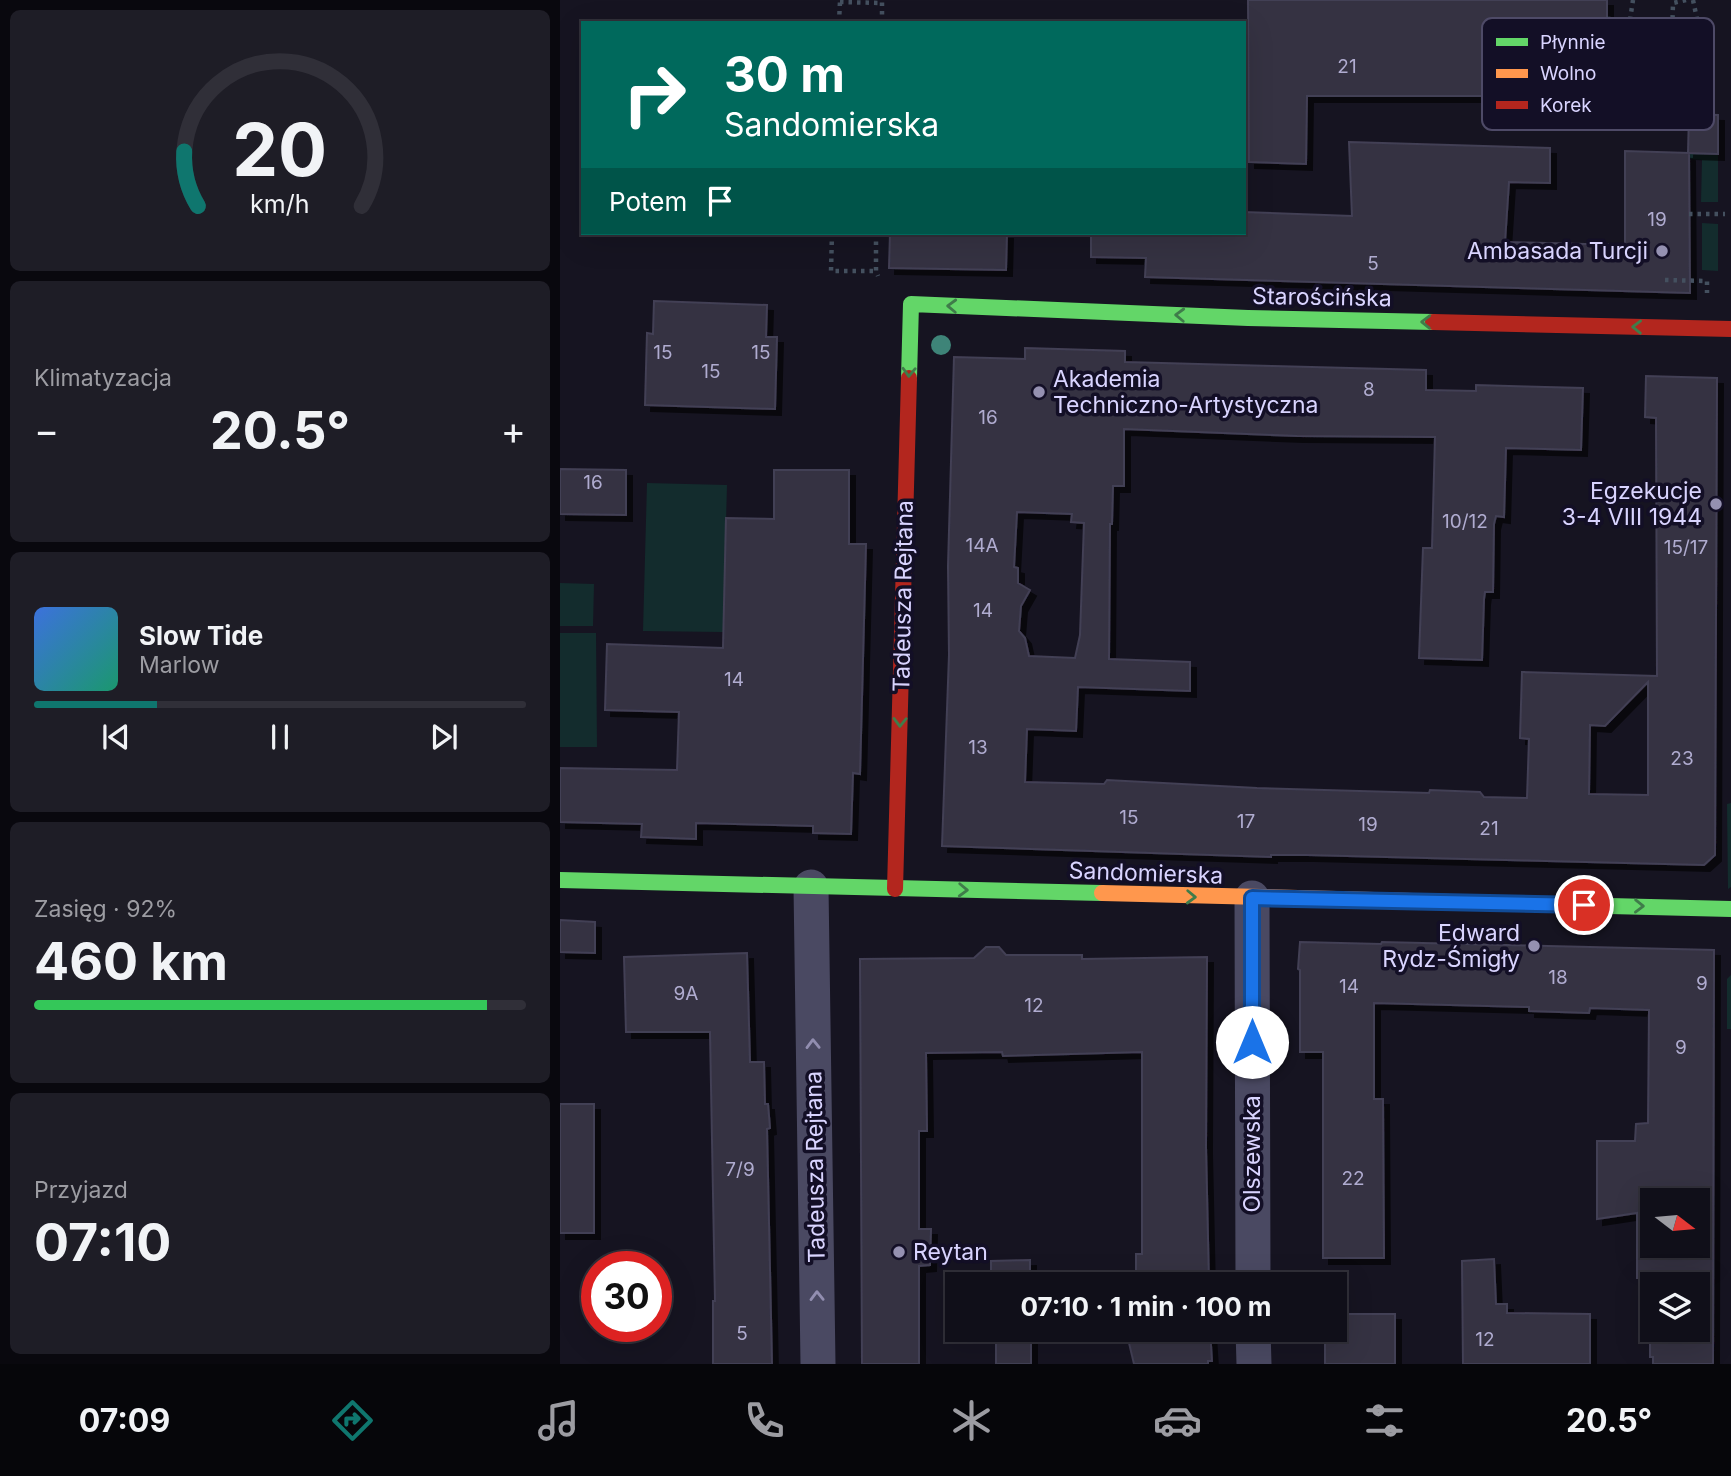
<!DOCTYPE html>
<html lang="pl">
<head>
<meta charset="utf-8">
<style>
  :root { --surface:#100f19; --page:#1e1d26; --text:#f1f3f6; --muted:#9c9ca2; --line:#302f38; --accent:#0f766e }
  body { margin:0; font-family:Inter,sans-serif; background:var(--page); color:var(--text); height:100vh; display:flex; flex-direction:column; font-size:26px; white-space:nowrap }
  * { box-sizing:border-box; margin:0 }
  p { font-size:23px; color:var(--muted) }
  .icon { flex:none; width:38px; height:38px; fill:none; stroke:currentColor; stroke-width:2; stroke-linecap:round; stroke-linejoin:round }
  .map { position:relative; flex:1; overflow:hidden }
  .panel { display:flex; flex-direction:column; gap:10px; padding:10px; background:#09080e; width:560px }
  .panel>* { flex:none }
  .top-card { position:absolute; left:21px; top:21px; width:665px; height:214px; border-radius:0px; box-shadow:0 7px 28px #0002,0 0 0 2px var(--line); background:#00695c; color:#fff; overflow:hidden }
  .needle { width:46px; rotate:106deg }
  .buttons { position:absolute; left:1080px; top:1188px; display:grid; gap:14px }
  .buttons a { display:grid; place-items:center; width:70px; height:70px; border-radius:0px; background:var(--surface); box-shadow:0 7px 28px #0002,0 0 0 2px var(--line); font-size:35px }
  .speed { position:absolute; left:21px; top:1251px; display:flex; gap:14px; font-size:35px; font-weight:700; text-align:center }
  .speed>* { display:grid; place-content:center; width:91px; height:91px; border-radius:50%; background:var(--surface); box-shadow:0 7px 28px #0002,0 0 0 2px var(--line); line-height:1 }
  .speed .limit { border:10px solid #d22; background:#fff; color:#111 }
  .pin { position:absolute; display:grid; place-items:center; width:60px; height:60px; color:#fff; margin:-30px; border:4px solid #fff; border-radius:50%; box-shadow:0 2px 7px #0007 }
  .me { position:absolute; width:77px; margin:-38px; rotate:0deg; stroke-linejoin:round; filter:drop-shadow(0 0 5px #0008) }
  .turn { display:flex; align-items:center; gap:24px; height:147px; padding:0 28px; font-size:32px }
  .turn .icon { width:91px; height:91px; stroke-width:2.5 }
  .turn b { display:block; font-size:49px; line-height:60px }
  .then { display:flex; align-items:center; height:66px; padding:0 28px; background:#0003; gap:14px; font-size:26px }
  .big { font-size:52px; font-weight:700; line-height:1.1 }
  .panel .card { flex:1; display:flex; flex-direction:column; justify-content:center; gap:10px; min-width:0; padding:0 24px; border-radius:10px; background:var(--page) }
  .panel .dial { align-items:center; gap:0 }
  .dial svg { height:182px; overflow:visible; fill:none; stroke:var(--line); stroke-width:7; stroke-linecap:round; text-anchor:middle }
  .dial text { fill:var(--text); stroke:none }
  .song { display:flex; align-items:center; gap:21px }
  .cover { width:84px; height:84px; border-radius:10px; background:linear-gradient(135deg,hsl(220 70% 55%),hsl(160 70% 35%)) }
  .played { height:7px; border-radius:4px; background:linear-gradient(90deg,var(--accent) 25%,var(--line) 25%) }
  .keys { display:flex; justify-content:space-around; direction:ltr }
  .heat { display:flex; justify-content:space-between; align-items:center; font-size:38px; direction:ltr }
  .charge { height:10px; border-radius:5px; background:linear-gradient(90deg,#34c759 92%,var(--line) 0) }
  .trip { position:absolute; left:385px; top:1272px; width:402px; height:70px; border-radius:0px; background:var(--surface); box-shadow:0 7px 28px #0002,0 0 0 2px var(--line); font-weight:700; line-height:70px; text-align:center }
  .tab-bar { display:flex; height:112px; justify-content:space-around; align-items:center; background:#06060a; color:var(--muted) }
  .tab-bar .icon { width:49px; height:49px }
  .tab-bar .active { color:var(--accent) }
  .tab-bar b { font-size:32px; color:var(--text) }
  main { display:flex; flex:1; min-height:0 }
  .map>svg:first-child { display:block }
  .green { fill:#132c2d }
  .building { fill:#343243; stroke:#433f54; stroke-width:2; fill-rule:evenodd; filter:url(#shadow) }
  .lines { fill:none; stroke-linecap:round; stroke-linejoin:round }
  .path { stroke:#44505f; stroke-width:4.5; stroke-dasharray:3.5 5; stroke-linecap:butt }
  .street { stroke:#4a4962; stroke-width:35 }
  .fast { stroke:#63d668; stroke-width:16 }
  .slow { stroke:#ff974d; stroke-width:16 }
  .jam { stroke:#b3261e; stroke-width:16 }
  .tree { fill:#3e8478 }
  .oneway { stroke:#3f7c4a }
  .oneway2 { stroke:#928eb0 }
  .route-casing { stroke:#114b97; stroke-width:18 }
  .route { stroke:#1a73e8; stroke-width:12 }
  .poi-dot { fill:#9591b1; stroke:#130f26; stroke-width:2.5 }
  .labels { text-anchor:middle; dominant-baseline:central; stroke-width:7; stroke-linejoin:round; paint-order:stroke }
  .number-label { font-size:19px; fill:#b0acd0 }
  .poi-label { font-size:23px; fill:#d9d4ff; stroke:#130f26; text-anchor:end }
  .street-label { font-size:23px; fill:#d9d4ff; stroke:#130f26 }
  .key { fill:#130f26; stroke:#4e4a67; stroke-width:2 }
  .key-label { font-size:19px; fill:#d9d4ff }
</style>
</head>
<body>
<main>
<section class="panel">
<div class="card dial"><svg viewBox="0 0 100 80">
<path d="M14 69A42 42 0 1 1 86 69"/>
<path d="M14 69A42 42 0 0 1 8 45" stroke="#0f766e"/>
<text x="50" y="56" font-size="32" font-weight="700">20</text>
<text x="50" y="72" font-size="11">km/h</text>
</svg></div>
<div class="card"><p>Klimatyzacja</p>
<div class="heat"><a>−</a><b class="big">20.5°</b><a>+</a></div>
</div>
<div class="card">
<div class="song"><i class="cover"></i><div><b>Slow Tide</b><p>Marlow</p></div></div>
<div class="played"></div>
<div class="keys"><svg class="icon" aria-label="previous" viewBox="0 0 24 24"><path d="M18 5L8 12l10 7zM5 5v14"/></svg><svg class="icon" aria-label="pause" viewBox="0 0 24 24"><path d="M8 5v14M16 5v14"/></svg><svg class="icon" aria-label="next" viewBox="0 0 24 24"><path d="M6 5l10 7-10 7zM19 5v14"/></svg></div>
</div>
<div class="card"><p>Zasięg · 92%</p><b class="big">460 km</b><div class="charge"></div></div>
<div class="card"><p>Przyjazd</p><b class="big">07:10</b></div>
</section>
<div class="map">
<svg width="1171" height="1364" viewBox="0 0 1171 1364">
  <defs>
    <filter id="shadow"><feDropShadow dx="6" dy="6" stdDeviation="0" flood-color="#0009"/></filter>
  </defs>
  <rect width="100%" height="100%" fill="#161421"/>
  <path class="green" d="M1129,153L1158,154V202H1141L1142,160L1129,159Z
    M1142,223L1158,224V271L1142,270Z
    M87,483L167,485L163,632L83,631Z
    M0,583L34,584L33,626H0Z
    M0,633H36L37,747H0Z
    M1171,803V887L1168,889L1167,804Z
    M1171,975V1029H1167V979Z"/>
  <path class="building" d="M688,0H1047V49H1070V96H747L746,164L689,162Z
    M1129,114L1158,115V154L1128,153Z
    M789,142L990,148V183L949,182L945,242L1065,245V151L1129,153L1130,293L585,277L586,258L531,257V233H684V212L792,216Z
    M330,233H447L446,270L329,268Z
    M94,301L207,305L206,337H217L215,409L85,405L87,333L93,334Z
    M465,348L565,351V362L866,370V390L916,391V385L1023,388L1021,450L946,448L944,517L936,516L934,524L933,592H925L924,599L922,660L859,658L863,548H872L875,437L737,436L564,429V486H553L552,524H550L549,659L630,662V691L518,687L516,731L467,729L465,782L544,784L547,780L697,788L869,793L870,790L920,792L924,797L967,798L969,739L960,738L962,672L1097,676L1096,418L1085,417L1086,376L1157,378L1155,855L1144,865L747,855H711V857L382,846L389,655L388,566L394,357L465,359ZM457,512L512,514L511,522L524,523L520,635L515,658L469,656L465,638L459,631L461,606L470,590L458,583V568L454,567ZM1088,682V795L1029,794L1030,725L1045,726Z
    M0,469L66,470V515L0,514Z
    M214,470H289V544H306L300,774L293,773L291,834L253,833V826L136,823V839L81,837L82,824L0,822V768L117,770L119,712L45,710L47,644L163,648L166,518L214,519Z
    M0,920L35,922V953L0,952Z
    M740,942L821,944L822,942L1154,950L1153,1364H1093V1357H1090V1313H1084L1086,1278H1077V1213L1037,1219V1141H1075L1076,1124L1088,1123L1089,1010L1030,1008L1029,1013L969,1011V1007L814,1003V1099H823L824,1258H763V1052H740V970L738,969ZM1092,1200H1138V1246H1092ZM1092,1284H1138V1330H1092Z
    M426,947H439L446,955H522V959L647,957L646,1147L649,1284H576V1254H582V1052L443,1056L442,1052L366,1053L367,1131H359V1229H371L370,1265L359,1266V1364H302L300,959L414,958Z
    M187,953L190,1062H204L205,1104H208L210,1128L207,1129L212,1364H153V1301H155L150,1032H66L64,957Z
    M0,1104H34V1233H0Z
    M934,1259L936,1304H947V1313L1030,1314V1364H903L902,1261Z
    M470,1260V1284H431V1261Z
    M775,1314H835V1364H765V1330H775Z
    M432,1330H471V1364H436V1335H432Z
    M571,1330H650L652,1361H648V1364H574L569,1343Z"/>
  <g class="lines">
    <path class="path" d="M1126,0L1113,3L1112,39L1142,44
      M1133,0L1151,85
      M280,2L322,3
      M1047,19L1113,20
      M1070,20L1073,0
      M279,23L280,1
      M322,23V0
      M1129,214H1165
      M272,233L271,271H316
      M316,233V271L318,276
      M1105,280L1147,281V293"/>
    <path class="street" d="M251,887L258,1364
      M692,898L693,1284
      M693,1330L694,1364"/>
    <path class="fast" d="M349,378L351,304L688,318L873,322
      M0,880L542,893
      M1009,905L1171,909"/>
    <path class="slow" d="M542,893L1009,905"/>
    <path class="jam" d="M873,322L1171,329
      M335,889L349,378"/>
  </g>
  <circle class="tree" cx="381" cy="345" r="10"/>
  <defs><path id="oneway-chevron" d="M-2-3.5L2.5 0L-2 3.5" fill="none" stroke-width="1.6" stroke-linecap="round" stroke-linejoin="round" transform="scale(1.75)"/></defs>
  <g class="oneway">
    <use href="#oneway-chevron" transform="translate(392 306) rotate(-178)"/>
    <use href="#oneway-chevron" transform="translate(620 315) rotate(-178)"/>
    <use href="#oneway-chevron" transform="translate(866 322) rotate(-179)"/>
    <use href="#oneway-chevron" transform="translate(1077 327) rotate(-179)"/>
    <use href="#oneway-chevron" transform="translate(349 372) rotate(92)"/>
    <use href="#oneway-chevron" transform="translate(340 722) rotate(91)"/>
    <use href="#oneway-chevron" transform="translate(403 890) rotate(2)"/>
    <use href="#oneway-chevron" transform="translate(631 897) rotate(2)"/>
    <use href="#oneway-chevron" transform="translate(1079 906) rotate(1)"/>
  </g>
  <g class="oneway2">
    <use href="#oneway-chevron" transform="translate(253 1044) rotate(-91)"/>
    <use href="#oneway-chevron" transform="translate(257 1296) rotate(-91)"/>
  </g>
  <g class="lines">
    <defs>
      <path id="route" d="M692,1042V898L1024,905"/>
    </defs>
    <use href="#route" class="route-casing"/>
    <use href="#route" class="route"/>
  </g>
  <g class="poi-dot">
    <circle cx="1102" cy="251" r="7"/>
    <circle cx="479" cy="392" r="7"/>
    <circle cx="1156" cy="504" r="7"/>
    <circle cx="974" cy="946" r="7"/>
    <circle cx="339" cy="1252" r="7"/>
  </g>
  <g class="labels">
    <g class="number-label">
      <text x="787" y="66">21</text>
      <text x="1097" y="219">19</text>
      <text x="813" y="263">5</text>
      <text x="103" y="352">15</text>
      <text x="201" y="352">15</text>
      <text x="151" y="371">15</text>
      <text x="809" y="389">8</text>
      <text x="428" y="417">16</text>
      <text x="33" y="482">16</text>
      <text x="905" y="521">10/12</text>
      <text x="422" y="545">14A</text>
      <text x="1126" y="547">15/17</text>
      <text x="423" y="610">14</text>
      <text x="174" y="679">14</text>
      <text x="418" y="747">13</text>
      <text x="1122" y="758">23</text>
      <text x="569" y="817">15</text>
      <text x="686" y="821">17</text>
      <text x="808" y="824">19</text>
      <text x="929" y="828">21</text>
      <text x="998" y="977">18</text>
      <text x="1142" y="983">9</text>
      <text x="789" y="986">14</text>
      <text x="126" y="993">9A</text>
      <text x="474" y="1005">12</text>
      <text x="1121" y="1047">9</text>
      <text x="180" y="1169">7/9</text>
      <text x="793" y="1178">22</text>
      <text x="182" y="1333">5</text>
      <text x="925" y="1339">12</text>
    </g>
    <g class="poi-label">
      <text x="1088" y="251">Ambasada Turcji</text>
      <text x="493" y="379" text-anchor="start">Akademia<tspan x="493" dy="26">Techniczno-Artystyczna</tspan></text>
      <text x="1142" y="491">Egzekucje<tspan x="1142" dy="26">3-4 VIII 1944</tspan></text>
      <text x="960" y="933">Edward<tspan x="960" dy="26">Rydz-Śmigły</tspan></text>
      <text x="353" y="1252" text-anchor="start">Reytan</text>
    </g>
    <g class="street-label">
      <text transform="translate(762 297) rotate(1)">Starościńska</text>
      <text transform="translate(343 596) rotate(-89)">Tadeusza Rejtana</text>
      <text transform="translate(586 873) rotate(2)">Sandomierska</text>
      <text transform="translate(692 1154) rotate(-90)">Olszewska</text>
      <text transform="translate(255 1167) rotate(-91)">Tadeusza Rejtana</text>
    </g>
  </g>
  <rect x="922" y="18" width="232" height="112" rx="10" class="key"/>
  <rect x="936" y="38" width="32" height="8" fill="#63d668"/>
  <rect x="936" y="69" width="32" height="9" fill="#ff974d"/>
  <rect x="936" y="101" width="32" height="8" fill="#b3261e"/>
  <g class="key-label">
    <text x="980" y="49">Płynnie</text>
    <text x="980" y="80">Wolno</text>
    <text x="980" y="112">Korek</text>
  </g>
</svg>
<div class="buttons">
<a><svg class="needle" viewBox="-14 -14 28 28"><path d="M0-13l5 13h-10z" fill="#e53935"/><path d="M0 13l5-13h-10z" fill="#9c9ca2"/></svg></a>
<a><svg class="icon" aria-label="layers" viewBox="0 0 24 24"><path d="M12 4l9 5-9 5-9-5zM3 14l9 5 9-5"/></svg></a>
</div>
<div class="speed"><div class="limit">30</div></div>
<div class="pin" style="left:1024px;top:905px;background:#d93025"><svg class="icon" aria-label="arrive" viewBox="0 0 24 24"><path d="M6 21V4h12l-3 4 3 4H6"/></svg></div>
<svg class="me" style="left:692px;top:1042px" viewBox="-20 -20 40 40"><circle r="19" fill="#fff"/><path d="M0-13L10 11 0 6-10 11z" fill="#1a73e8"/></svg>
<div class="trip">07:10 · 1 min · 100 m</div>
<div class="top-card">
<div class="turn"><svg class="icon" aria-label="right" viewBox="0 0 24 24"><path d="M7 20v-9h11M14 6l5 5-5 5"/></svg><div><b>30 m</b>Sandomierska</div></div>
<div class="then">Potem<svg class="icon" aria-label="arrive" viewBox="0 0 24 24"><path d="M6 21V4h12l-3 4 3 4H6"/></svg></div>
</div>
</div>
</main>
<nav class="tab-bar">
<b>07:09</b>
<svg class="icon active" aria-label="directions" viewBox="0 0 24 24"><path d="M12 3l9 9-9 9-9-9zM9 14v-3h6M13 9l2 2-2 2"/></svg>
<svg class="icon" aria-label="music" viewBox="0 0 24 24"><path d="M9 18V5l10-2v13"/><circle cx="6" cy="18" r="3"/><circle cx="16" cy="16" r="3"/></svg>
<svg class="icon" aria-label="phone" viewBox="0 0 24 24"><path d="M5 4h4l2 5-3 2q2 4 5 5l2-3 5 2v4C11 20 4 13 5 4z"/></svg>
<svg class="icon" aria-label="climate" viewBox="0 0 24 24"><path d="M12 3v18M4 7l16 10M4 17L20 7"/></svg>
<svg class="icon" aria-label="car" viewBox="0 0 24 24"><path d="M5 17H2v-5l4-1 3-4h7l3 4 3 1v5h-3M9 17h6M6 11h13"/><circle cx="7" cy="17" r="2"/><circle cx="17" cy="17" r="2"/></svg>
<svg class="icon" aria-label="filters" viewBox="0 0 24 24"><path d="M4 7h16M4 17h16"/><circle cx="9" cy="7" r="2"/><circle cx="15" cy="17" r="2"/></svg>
<b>20.5°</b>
</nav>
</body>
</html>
